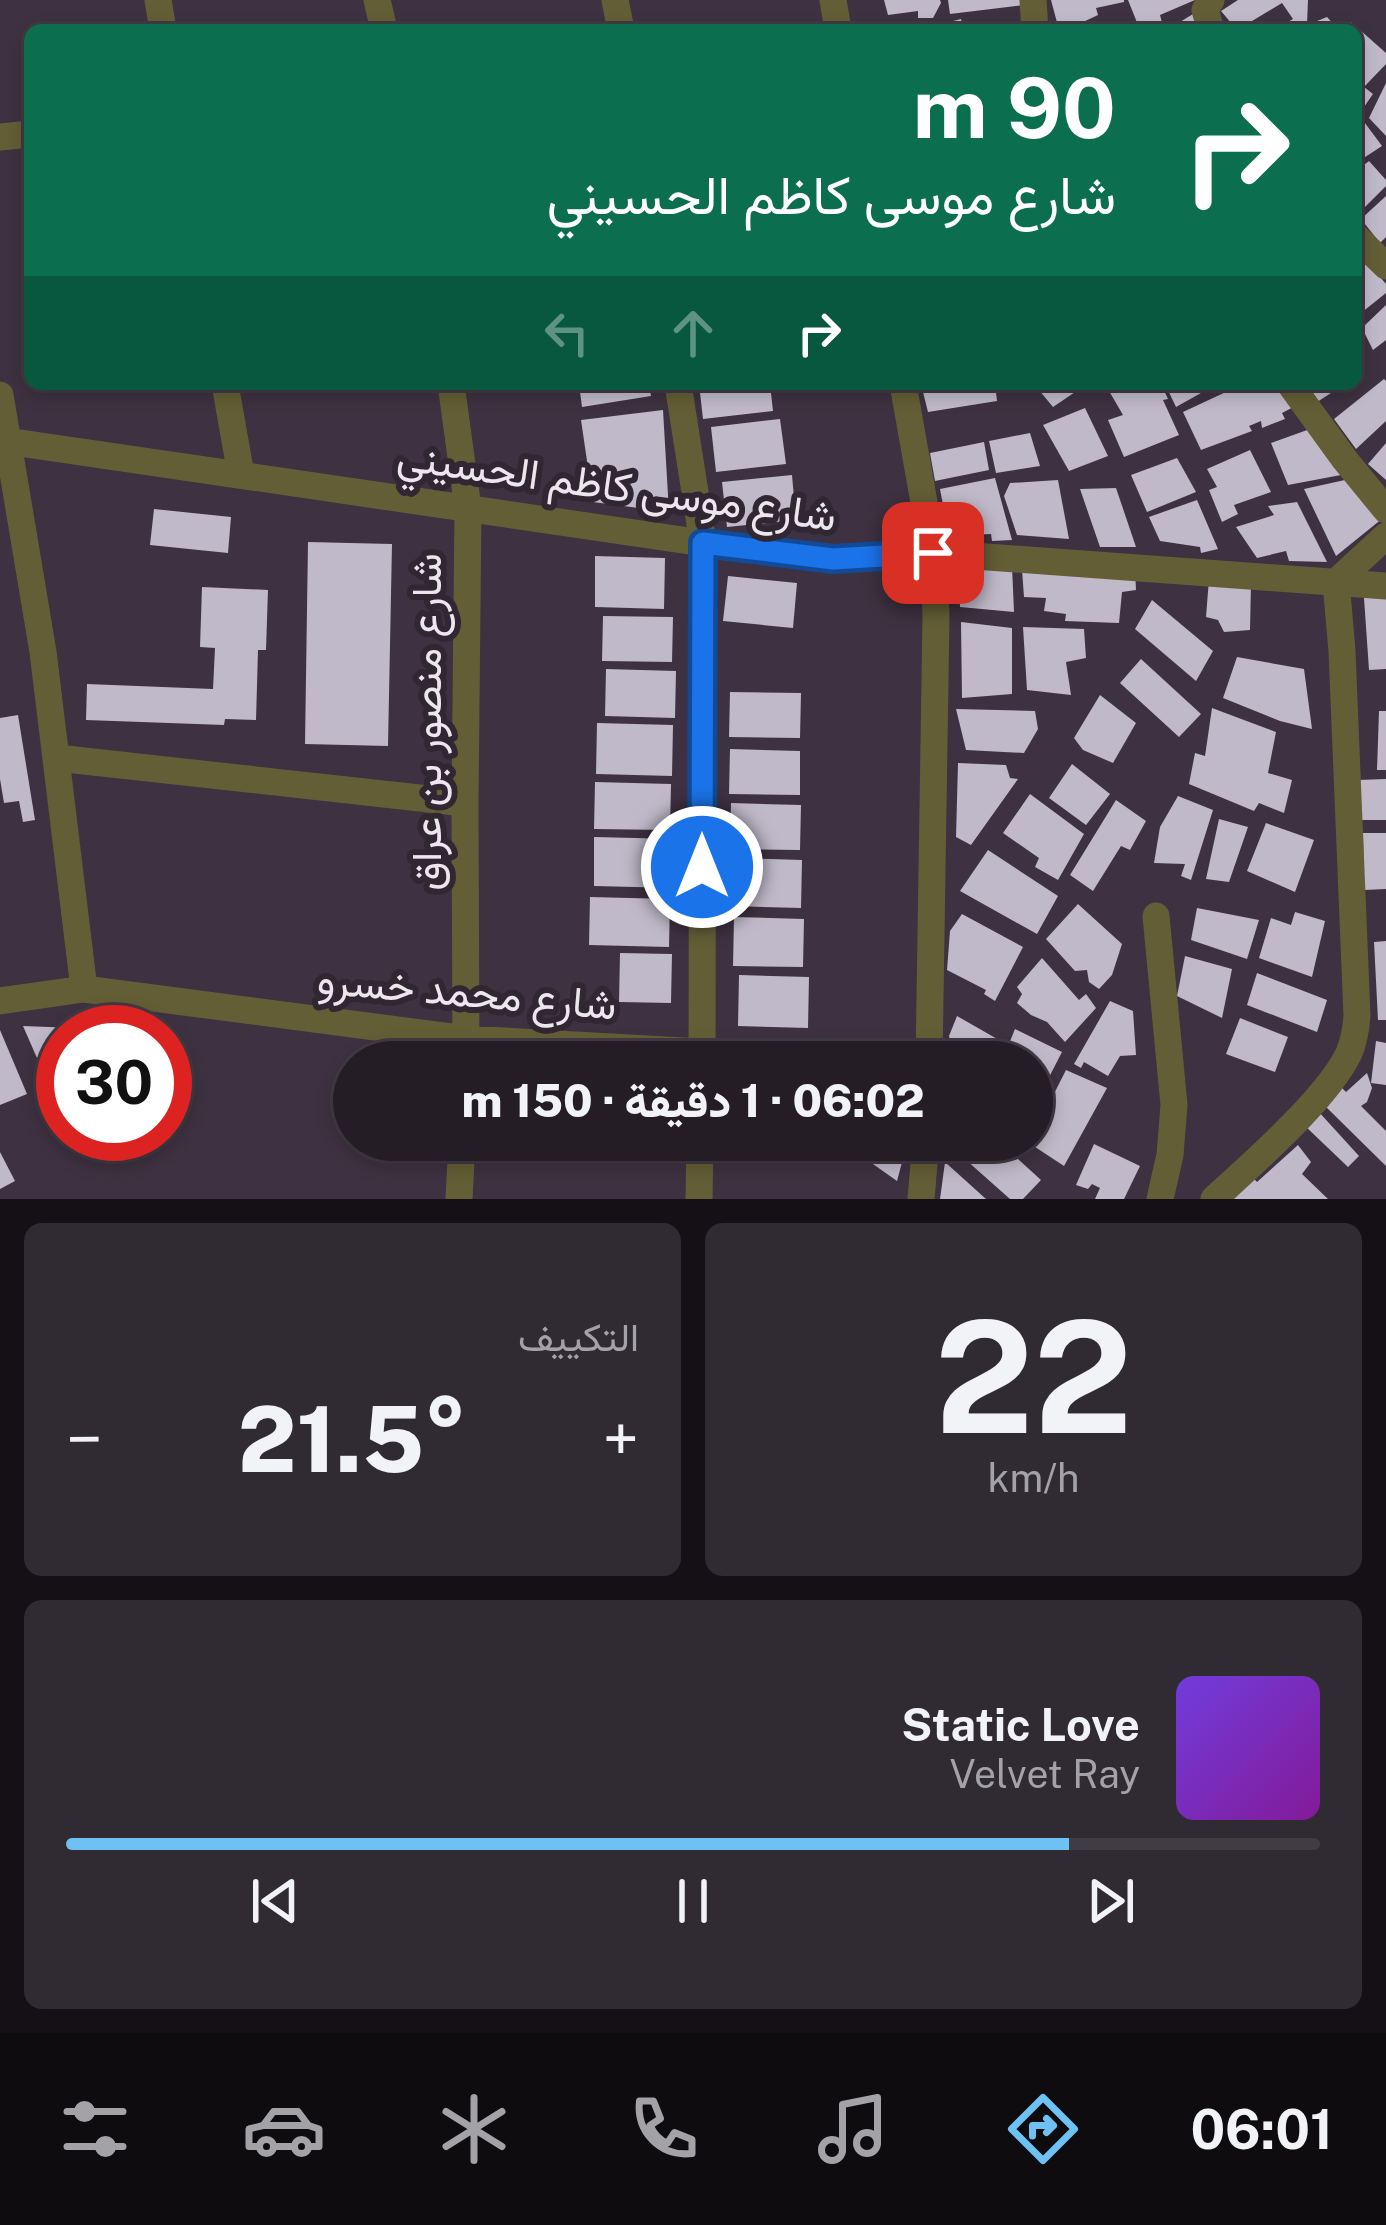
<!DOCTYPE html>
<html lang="ar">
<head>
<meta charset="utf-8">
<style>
  :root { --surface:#241d26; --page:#302a32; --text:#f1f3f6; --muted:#a3a2a7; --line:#413b43; --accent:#6ec2f3 }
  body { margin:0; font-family:"Public Sans",Vazirmatn,sans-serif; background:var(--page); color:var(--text); direction:rtl; height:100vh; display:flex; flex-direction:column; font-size:45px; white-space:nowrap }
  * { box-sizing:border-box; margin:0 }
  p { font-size:39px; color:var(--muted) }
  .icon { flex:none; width:66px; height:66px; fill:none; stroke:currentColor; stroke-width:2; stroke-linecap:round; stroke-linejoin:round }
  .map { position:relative; height:1199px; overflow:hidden; direction:ltr }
  .side { display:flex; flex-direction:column; gap:24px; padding:24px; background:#141015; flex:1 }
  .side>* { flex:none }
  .guide { position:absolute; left:24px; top:24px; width:1338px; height:366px; border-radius:18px; box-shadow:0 6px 18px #0003,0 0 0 3px var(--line); direction:rtl; background:#0b6e4f; color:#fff; overflow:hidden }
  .speed { position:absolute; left:36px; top:1005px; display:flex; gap:24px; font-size:60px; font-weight:700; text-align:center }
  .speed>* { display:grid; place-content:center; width:156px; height:156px; border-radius:50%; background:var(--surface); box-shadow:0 6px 18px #0003,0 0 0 3px var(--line); line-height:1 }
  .speed .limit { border:18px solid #d22; background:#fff; color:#111 }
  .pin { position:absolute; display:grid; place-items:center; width:102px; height:102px; color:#fff; margin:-51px; border-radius:24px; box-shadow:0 6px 18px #0006 }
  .me { position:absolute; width:132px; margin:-66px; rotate:0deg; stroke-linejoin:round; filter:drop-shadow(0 0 9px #0008) }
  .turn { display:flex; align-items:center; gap:42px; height:252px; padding:0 48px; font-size:54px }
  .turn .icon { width:156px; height:156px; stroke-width:2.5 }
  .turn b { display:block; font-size:84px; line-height:102px }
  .lanes { display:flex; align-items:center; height:114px; padding:0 48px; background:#0003; justify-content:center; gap:60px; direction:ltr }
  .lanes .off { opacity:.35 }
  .big { font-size:90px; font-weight:800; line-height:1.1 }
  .side .widget { flex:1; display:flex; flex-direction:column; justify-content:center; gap:18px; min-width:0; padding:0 42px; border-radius:18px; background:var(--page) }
  .side .dial { align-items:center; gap:0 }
  .dial b { font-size:156px; line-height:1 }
  .song { display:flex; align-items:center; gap:36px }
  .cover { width:144px; height:144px; border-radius:18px; background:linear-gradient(135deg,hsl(260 70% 55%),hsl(290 70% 35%)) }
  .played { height:12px; border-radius:6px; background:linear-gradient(90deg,var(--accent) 80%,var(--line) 80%) }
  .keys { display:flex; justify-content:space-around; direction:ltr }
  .heat { display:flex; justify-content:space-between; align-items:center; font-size:66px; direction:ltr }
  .side .tiles { flex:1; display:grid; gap:24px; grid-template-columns:1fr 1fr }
  .widget:last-child { grid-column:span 2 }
  .trip { position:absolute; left:333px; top:1041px; width:720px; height:120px; border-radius:60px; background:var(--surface); box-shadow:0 6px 18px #0003,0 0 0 3px var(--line); font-weight:800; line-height:120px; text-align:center; direction:rtl }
  .tab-bar { display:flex; height:192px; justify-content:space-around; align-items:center; background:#0e0c0f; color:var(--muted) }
  .tab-bar .icon { width:84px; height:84px }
  .tab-bar .on { color:var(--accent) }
  .tab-bar b { font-size:54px; color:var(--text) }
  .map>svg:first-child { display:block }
  .built { fill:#3e3141; fill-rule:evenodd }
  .building { fill:#bfb9c9 }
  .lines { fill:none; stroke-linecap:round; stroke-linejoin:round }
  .street { stroke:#645e36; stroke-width:27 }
  .route-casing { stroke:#114b97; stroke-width:30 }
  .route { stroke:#1a73e8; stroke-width:21 }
  .labels { text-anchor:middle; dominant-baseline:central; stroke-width:12; stroke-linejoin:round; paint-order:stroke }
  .street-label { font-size:42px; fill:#ece6ed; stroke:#302732 }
</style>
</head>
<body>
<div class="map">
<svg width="1386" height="1199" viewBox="0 0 1386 1199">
  <rect width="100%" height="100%" fill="#302732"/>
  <path class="built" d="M0,0H1386V1199H0ZM30,30H1356V384H30ZM63,1032H165V1134H63ZM354,1062H1032V1140H354Z"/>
  <path class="building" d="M884,0H940L941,3L933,18H918V11L888,15Z
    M948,0H1024L1025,5L950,14Z
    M1051,0H1124V2L1096,8L1098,15L1081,23L1082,30H1059Z
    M1128,0H1195L1160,15L1162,23L1145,30H1140Z
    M1238,0H1308L1307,25L1327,17L1339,30H1274L1293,19L1282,3L1237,30L1221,11Z
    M1193,14L1203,30H1167Z
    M961,19L964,30H926V28Z
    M1351,22L1386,53V64L1364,87L1373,94L1364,107L1356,96V30H1348Z
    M1386,83V136L1369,118Z
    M1356,111L1382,146L1356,163Z
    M1369,161L1386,180V186L1361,211L1356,206V171Z
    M1386,196V237L1380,243L1361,219Z
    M1368,263L1386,284V293L1356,317V270Z
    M1386,305V340L1373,350L1362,328Z
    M1384,379L1386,381V421L1356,449L1334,419Z
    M579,384H649L651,396L582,407Z
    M699,384H770L773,411L703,419Z
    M921,384H995L997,401L928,412Z
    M1034,384H1087L1053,407Z
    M1105,384H1161L1168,399L1163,400L1179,435L1124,457L1108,420L1123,415Z
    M1165,384H1217L1176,407Z
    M1243,384H1286L1301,403L1282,413L1285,419L1262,428L1261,421L1249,426L1252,431L1201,450L1183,412Z
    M1306,384H1345L1317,402Z
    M1085,408L1108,456L1069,471L1043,425Z
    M663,410L669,512L593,502L581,420Z
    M780,419L786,464L716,472L711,427Z
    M1310,429L1341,475L1288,485L1271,443Z
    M1030,433L1040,466L996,473L989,441Z
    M984,442L989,470L935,481L930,453Z
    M1386,443V480L1368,464Z
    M1250,450L1271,492L1234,505L1238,514L1222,522L1209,490L1217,487L1207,469Z
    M1177,458L1196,492L1147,512L1131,475Z
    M792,475L796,520L727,527L722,482Z
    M995,478L1012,540L992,541L991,534L949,536L940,489Z
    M1354,478L1383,518L1336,556L1304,489Z
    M1058,480L1069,539L1017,535L1004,496L1010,483Z
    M1116,488L1136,547H1100L1080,489Z
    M1197,500L1218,549L1201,553L1200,547L1160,541L1149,517Z
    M1297,502L1327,562L1289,561L1286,551L1257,558L1236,527L1274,515L1268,506Z
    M154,509L231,517L228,553L150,545Z
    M308,542L392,544L388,746L305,744Z
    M595,556L665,558L664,609L595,607Z
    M958,565L1012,566L1014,612L960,607Z
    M1135,569L1136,590L1122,592L1119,623L1065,621L1066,614L1044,611L1046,598L1024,597L1022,570Z
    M728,576L797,583L793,628L723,621Z
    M1209,579L1251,583L1250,630L1224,632L1218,620L1206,617Z
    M202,587L268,590L266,650H258L256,720L225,719L224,725L86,720L87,684L213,689L215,648L200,647Z
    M1386,597V669L1369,670L1364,598Z
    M1152,600L1213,651L1196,681L1135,629Z
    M603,616L673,617L672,662L602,661Z
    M961,622L1012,628V694L962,698Z
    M1023,627L1084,629L1086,658L1066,662L1071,695L1027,690Z
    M1237,657L1304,669L1312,729L1280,721L1223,698Z
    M1141,659L1201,714L1179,737L1120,683Z
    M606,669L676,671L675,718L605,716Z
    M730,692L801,693L800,738L729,737Z
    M1100,695L1136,723L1113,763L1083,750L1074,738Z
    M1212,708L1276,732L1268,773L1292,780L1284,813L1259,803L1254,811L1189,784L1195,753L1205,756Z
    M956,709L1035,711L1038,729L1024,753L966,750Z
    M1379,711H1386V770H1377Z
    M18,715L35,820L23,822L19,801L4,803L0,779V718Z
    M597,723L673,725L672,776L596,774Z
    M730,749L800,751V795L729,794Z
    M958,763L1006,765L1010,778L1018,779L971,845L956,837Z
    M1072,764L1110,794L1086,825L1049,798Z
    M1386,779V820H1359L1358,780Z
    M595,782L671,784L670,830L594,829Z
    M1030,794L1084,834L1058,880L1035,867L1039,858L1003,833Z
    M1178,796L1213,810L1191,880L1181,876L1185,864L1154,863L1160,827Z
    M1116,800L1146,821L1130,850L1121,846L1093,891L1070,875Z
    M731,803L801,805L800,850L730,849Z
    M1219,819L1248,827L1229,882L1206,879Z
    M1266,823L1314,840L1295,892L1247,871Z
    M1363,833H1386V889L1364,890Z
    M594,837L677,839L676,888L594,886Z
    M988,850L1058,896L1037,934L960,891Z
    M732,858L802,860L801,908L731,906Z
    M590,897L670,899L669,947L589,945Z
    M1078,904L1122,944L1112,975L1099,989L1089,982L1087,970L1075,971L1046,939Z
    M1197,908L1259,920L1247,959L1191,940Z
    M1295,912L1325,921L1312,977L1259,958L1271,918L1291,925Z
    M962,914L1023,947L995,1001L984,994L986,990L947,970L950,931Z
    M734,917L804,919L803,967L733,966Z
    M1386,941V1020H1378L1374,942Z
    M620,953L672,954L671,1003L619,1002Z
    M1185,956L1232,969L1222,1018L1177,996Z
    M1042,958L1079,1000L1086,994L1096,1008L1065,1042L1047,1022L1031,1015L1017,1003L1022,994L1017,987Z
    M1257,973L1327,1000L1317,1032L1247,1005Z
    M739,975L809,977L808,1028L738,1026Z
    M1110,1001L1133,1011L1136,1055L1120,1056L1108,1076L1084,1062L1081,1068L1074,1064Z
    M957,1016L999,1040L991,1062H956L946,1053L951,1044L949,1036Z
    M1240,1018L1288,1037L1275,1072L1226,1054Z
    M23,1026L75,1028V1032H63V1091L51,1090Z
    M1015,1029L1062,1052L1045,1085L1032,1077V1062L1002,1061Z
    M0,1030L27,1094L0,1105Z
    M1376,1041L1386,1043V1085L1371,1083Z
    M1066,1070L1107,1088L1064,1166L1029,1143Z
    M1367,1073L1372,1088L1367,1102L1361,1106L1386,1131V1166L1322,1103L1342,1088L1346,1092Z
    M1318,1111L1359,1156L1348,1167L1304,1125Z
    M839,1140H908L897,1181Z
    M947,1140H997L1041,1180L1023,1199H1010L948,1144Z
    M1094,1144L1140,1166L1124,1199H1095L1100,1188L1092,1184L1088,1189L1076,1185Z
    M1298,1145L1311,1162L1302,1174L1328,1199H1218L1247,1171L1257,1182Z
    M0,1152L15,1181L0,1189Z
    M945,1162L986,1199H940Z"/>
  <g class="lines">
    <path class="street" d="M158,0L163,30
      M377,0L384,30
      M615,0L621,30
      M833,0L838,30
      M1033,0L1035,30
      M1211,0L1205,10L1211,30
      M0,137L30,134
      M1356,237L1386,266
      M225,384L241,475
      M451,384L468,508L465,803L466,1062
      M678,384L703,543L702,1062
      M903,384L933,553L936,615L929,1062
      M1290,384L1345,460L1386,510
      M0,395L43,652L84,989
      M0,440L703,543L816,557L833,559L933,553L1386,586
      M57,758L465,803
      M1156,916L1174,1105L1170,1155L1160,1199
      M0,1001L84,989L467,1039L702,1052L930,1056
      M459,1199L462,1140
      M699,1199L700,1140
      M921,1199L926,1140
      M1214,1199C1253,1163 1327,1099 1349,1053C1354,1041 1356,1029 1357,1016L1342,651L1336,582L1386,536"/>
  </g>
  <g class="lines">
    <defs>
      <path id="route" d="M702,867L703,543L833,559L933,553"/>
    </defs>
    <use href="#route" class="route-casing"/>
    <use href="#route" class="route"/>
  </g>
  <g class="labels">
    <g class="street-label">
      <text transform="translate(617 485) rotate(8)">شارع موسى كاظم الحسيني</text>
      <text transform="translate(425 722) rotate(-90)">شارع منصور بن عراق</text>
      <text transform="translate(467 991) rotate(5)">شارع محمد خسرو</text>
    </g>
  </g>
</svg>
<div class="speed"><div class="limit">30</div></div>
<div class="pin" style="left:933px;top:553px;background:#d93025"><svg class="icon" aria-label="arrive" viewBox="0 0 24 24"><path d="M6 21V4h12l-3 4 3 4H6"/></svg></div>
<svg class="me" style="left:702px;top:867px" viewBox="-20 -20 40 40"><circle r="17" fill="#1a73e8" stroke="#fff" stroke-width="3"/><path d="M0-11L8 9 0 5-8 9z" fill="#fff"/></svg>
<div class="trip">06:02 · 1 دقيقة · 150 m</div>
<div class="guide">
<div class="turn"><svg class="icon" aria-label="right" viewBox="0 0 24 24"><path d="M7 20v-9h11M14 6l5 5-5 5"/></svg><div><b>90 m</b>شارع موسى كاظم الحسيني</div></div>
<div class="lanes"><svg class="icon off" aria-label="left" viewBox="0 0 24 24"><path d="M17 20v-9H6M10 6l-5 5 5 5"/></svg><svg class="icon off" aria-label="ahead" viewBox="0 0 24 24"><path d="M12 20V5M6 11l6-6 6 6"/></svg><svg class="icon" aria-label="right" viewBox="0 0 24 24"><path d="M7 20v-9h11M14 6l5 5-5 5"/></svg></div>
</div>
</div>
<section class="side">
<div class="tiles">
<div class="widget dial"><b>22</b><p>km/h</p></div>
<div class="widget"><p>التكييف</p>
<div class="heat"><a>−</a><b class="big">21.5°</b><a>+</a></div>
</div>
<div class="widget">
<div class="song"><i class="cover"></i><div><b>Static Love</b><p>Velvet Ray</p></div></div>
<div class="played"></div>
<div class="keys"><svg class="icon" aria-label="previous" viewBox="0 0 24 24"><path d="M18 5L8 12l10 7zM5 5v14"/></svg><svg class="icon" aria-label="pause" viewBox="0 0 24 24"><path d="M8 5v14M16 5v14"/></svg><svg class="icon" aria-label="next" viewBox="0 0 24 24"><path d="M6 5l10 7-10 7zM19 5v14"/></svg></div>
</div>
</div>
</section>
<nav class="tab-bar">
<b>06:01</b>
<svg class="icon on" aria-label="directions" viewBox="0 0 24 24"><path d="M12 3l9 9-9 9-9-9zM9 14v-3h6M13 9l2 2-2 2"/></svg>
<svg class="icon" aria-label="music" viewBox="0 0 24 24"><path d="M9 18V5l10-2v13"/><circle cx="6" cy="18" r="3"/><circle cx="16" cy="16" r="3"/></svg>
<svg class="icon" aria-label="phone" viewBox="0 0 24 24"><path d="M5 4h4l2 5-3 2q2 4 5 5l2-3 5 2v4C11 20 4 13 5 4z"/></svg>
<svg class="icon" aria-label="climate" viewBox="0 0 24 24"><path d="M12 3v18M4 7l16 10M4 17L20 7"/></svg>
<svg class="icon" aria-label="car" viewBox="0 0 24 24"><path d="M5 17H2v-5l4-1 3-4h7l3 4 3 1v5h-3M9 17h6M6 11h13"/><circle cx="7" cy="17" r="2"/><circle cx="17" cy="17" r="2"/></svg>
<svg class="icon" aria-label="filters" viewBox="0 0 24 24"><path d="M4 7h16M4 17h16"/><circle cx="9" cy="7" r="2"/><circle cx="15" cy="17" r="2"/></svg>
</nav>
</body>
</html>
